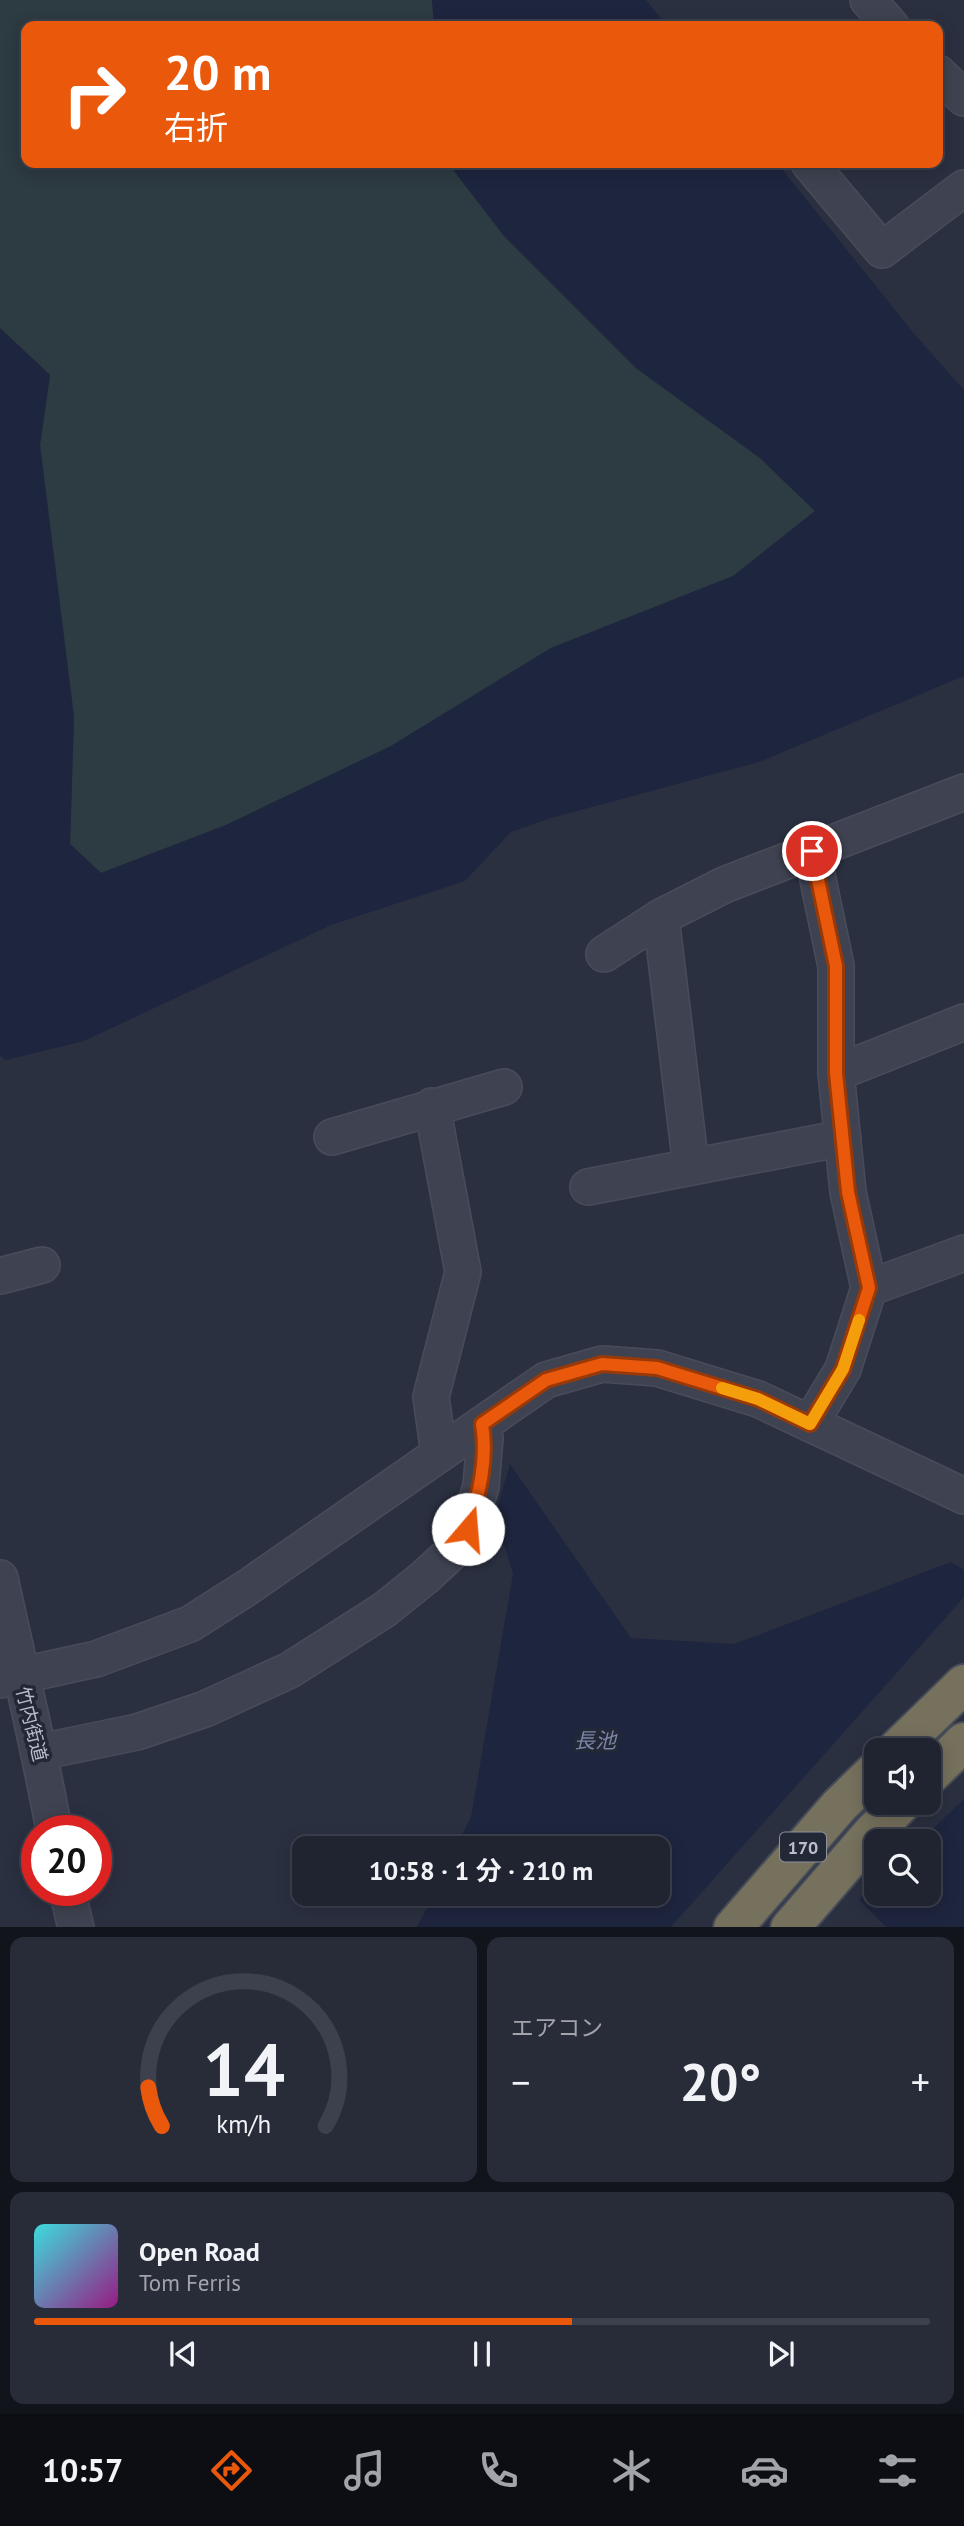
<!DOCTYPE html>
<html lang="ja">
<head>
<meta charset="utf-8">
<style>
  :root { --surface:#202431; --page:#282c39; --text:#f1f3f6; --muted:#a2a4ab; --line:#3d414d; --accent:#ea580c }
  body { margin:0; font-family:"PT Sans","Noto Sans JP",sans-serif; background:var(--page); color:var(--text); height:100vh; display:flex; flex-direction:column; font-size:26px; white-space:nowrap }
  * { box-sizing:border-box; margin:0 }
  p { font-size:23px; color:var(--muted) }
  .icon { flex:none; width:38px; height:38px; fill:none; stroke:currentColor; stroke-width:2; stroke-linecap:round; stroke-linejoin:round }
  .map { position:relative; height:1927px; overflow:hidden }
  .side { display:flex; flex-direction:column; gap:10px; padding:10px; background:#12141b; flex:1 }
  .side>* { flex:none }
  .guide { position:absolute; left:21px; top:21px; width:922px; height:147px; border-radius:14px; box-shadow:0 4px 18px #0003,0 0 0 2px var(--line); background:#ea580c; color:#fff; overflow:hidden }
  .tools { position:absolute; left:864px; top:1738px; display:grid; gap:14px }
  .tools a { display:grid; place-items:center; width:77px; height:77px; border-radius:14px; background:var(--surface); box-shadow:0 4px 18px #0003,0 0 0 2px var(--line); font-size:35px }
  .speed { position:absolute; left:21px; top:1815px; display:flex; gap:14px; font-size:35px; font-weight:700; text-align:center }
  .speed>* { display:grid; place-content:center; width:91px; height:91px; border-radius:50%; background:var(--surface); box-shadow:0 4px 18px #0003,0 0 0 2px var(--line); line-height:1 }
  .speed .limit { border:10px solid #d22; background:#fff; color:#111 }
  .pin { position:absolute; display:grid; place-items:center; width:60px; height:60px; color:#fff; margin:-30px; border:4px solid #fff; border-radius:50%; box-shadow:0 2px 7px #0007 }
  .me { position:absolute; width:77px; margin:-38px; rotate:18deg; stroke-linejoin:round; filter:drop-shadow(0 0 5px #0008) }
  .turn { display:flex; align-items:center; gap:24px; height:147px; padding:0 28px; font-size:32px }
  .turn .icon { width:91px; height:91px; stroke-width:2.5 }
  .turn b { display:block; font-size:49px; line-height:60px }
  .big { font-size:52px; font-weight:700; line-height:1.1 }
  .side .tile { flex:1; display:flex; flex-direction:column; justify-content:center; gap:10px; min-width:0; padding:0 24px; border-radius:14px; background:var(--page) }
  .side .dial { align-items:center; gap:0 }
  .dial svg { height:182px; overflow:visible; fill:none; stroke:var(--line); stroke-width:7; stroke-linecap:round; text-anchor:middle }
  .dial text { fill:var(--text); stroke:none }
  .song { display:flex; align-items:center; gap:21px }
  .cover { width:84px; height:84px; border-radius:10px; background:linear-gradient(135deg,hsl(180 70% 55%),hsl(310 70% 35%)) }
  .played { height:7px; border-radius:4px; background:linear-gradient(90deg,var(--accent) 60%,var(--line) 60%) }
  .keys { display:flex; justify-content:space-around; direction:ltr }
  .heat { display:flex; justify-content:space-between; align-items:center; font-size:38px; direction:ltr }
  .side .tiles { flex:1; display:grid; gap:10px; grid-template-columns:1fr 1fr }
  .tile:last-child { grid-column:span 2 }
  .trip { position:absolute; left:292px; top:1836px; width:378px; height:70px; border-radius:14px; background:var(--surface); box-shadow:0 4px 18px #0003,0 0 0 2px var(--line); font-weight:700; line-height:70px; text-align:center }
  .tabs { display:flex; height:112px; justify-content:space-around; align-items:center; background:#0d0e14; color:var(--muted) }
  .tabs .icon { width:49px; height:49px }
  .tabs .on { color:var(--accent) }
  .tabs b { font-size:32px; color:var(--text) }
  .map>svg:first-child { display:block }
  .green { fill:#2d3b42 }
  .water { fill:#1e253e }
  .lines { fill:none; stroke-linecap:round; stroke-linejoin:round }
  .minor-casing { stroke:#484c5a; stroke-width:38 }
  .highway-casing { stroke:#464b58; stroke-width:42 }
  .minor { stroke:#3f4351; stroke-width:35 }
  .highway { stroke:#76715d; stroke-width:38 }
  .route-casing { stroke:#983908; stroke-width:18 }
  .route { stroke:#ea580c; stroke-width:12 }
  .slow { stroke:#f59e0b; stroke-width:12 }
  .labels { text-anchor:middle; dominant-baseline:central; stroke-width:7; stroke-linejoin:round; paint-order:stroke }
  .shield { fill:#232836; stroke:#8e929e; stroke-width:2 }
  .shield-label { font-size:18px; font-weight:bold; fill:#bcbfcb }
  .street-label { font-size:19px; fill:#bcbfcb; stroke:#232836 }
  .water-label { font-size:21px; font-style:italic; fill:#7a84a5; stroke:#232836 }
</style>
</head>
<body>
<div class="map">
<svg width="964" height="1928" viewBox="0 0 964 1928">
  <rect width="100%" height="100%" fill="#2b3041"/>
  <path class="green" d="M0,0H432L434,26H26V163H448L504,236L636,368L760,458L815,511L733,576L551,648L391,746L226,825L101,873L70,844L74,717L40,445L50,375L0,328Z"/>
  <path class="water" d="M432,0H646L667,26H434Z
    M448,163H777L916,336L964,390V676L759,762L551,818L511,832L465,881L331,925L84,1041L6,1060L0,1056V328L50,375L40,445L74,717L70,844L101,873L226,825L391,746L551,648L733,576L815,511L760,458L636,368L504,236Z
    M510,1464L631,1638L734,1644L951,1562L964,1570V1597L671,1927H417L434,1894H658V1848H456L471,1817L513,1574L495,1515Z
    M964,1799V1927H886L859,1900L877,1883V1894H929V1841H920Z"/>
  <g class="lines">
    <defs>
      <path id="minor" d="M868,0L891,26
        M938,73L964,98
        M809,163L882,250L964,188
        M812,851L836,966V1073L964,1022
        M661,917L691,1167
        M604,954L661,917L724,885L964,792
        M432,1106L463,1272L431,1397L439,1454
        M332,1137L504,1087
        M588,1187L843,1138
        M0,1276L42,1265
        M869,1288L964,1253
        M810,1424L843,1369L869,1288L848,1192L836,1073
        M0,1578C18,1662 39,1746 54,1830
        M0,1680L96,1659L190,1624L248,1587L546,1380L602,1364L657,1368L758,1399L964,1496
        M40,1752L137,1732L205,1709L290,1670L384,1610L425,1577L451,1553L468,1529L481,1486L485,1438L482,1424
        M67,1890L76,1928"/>
      <path id="highway" d="M896,1750L964,1684
        M929,1776L964,1742
        M733,1928L839,1806L877,1769
        M790,1928L873,1832L903,1802"/>
    </defs>
    <use href="#minor" class="minor-casing"/>
    <use href="#highway" class="highway-casing"/>
    <use href="#minor" class="minor"/>
    <use href="#highway" class="highway"/>
  </g>
  <g class="lines">
    <defs>
      <path id="route" d="M468,1529C479,1494 488,1460 482,1424L546,1380L602,1364L657,1368L758,1399L810,1424L843,1369L869,1288L848,1192L836,1073V966L812,851"/>
    </defs>
    <use href="#route" class="route-casing"/>
    <use href="#route" class="route"/>
    <path class="slow" d="M722,1388L758,1399L810,1424L843,1369L859,1320"/>
  </g>
  <g class="labels">
    <rect class="shield" x="780" y="1832.5" width="46" height="29" rx="5"/>
    <g class="shield-label">
      <text x="803" y="1847">170</text>
    </g>
    <g class="street-label">
      <text transform="translate(32 1724) rotate(76)">竹内街道</text>
    </g>
    <g class="water-label">
      <text x="595" y="1740">長池</text>
    </g>
  </g>
</svg>
<div class="tools">
<a><svg class="icon" aria-label="sound" viewBox="0 0 24 24"><path d="M4 9h4l5-4v14l-5-4H4zM17 9q2 3 0 6"/></svg></a>
<a><svg class="icon" aria-label="search" viewBox="0 0 24 24"><circle cx="10" cy="10" r="6"/><path d="M15 15l6 6"/></svg></a>
</div>
<div class="speed"><div class="limit">20</div></div>
<div class="pin" style="left:812px;top:851px;background:#d93025"><svg class="icon" aria-label="arrive" viewBox="0 0 24 24"><path d="M6 21V4h12l-3 4 3 4H6"/></svg></div>
<svg class="me" style="left:468px;top:1529px" viewBox="-20 -20 40 40"><circle r="19" fill="#fff"/><path d="M0-13L10 11 0 6-10 11z" fill="#ea580c"/></svg>
<div class="trip">10:58 · 1 分 · 210 m</div>
<div class="guide">
<div class="turn"><svg class="icon" aria-label="right" viewBox="0 0 24 24"><path d="M7 20v-9h11M14 6l5 5-5 5"/></svg><div><b>20 m</b>右折</div></div>
</div>
</div>
<section class="side">
<div class="tiles">
<div class="tile dial"><svg viewBox="0 0 100 80">
<path d="M14 69A42 42 0 1 1 86 69"/>
<path d="M14 69A42 42 0 0 1 8 52" stroke="#ea580c"/>
<text x="50" y="56" font-size="32" font-weight="700">14</text>
<text x="50" y="72" font-size="11">km/h</text>
</svg></div>
<div class="tile"><p>エアコン</p>
<div class="heat"><a>−</a><b class="big">20°</b><a>+</a></div>
</div>
<div class="tile">
<div class="song"><i class="cover"></i><div><b>Open Road</b><p>Tom Ferris</p></div></div>
<div class="played"></div>
<div class="keys"><svg class="icon" aria-label="previous" viewBox="0 0 24 24"><path d="M18 5L8 12l10 7zM5 5v14"/></svg><svg class="icon" aria-label="pause" viewBox="0 0 24 24"><path d="M8 5v14M16 5v14"/></svg><svg class="icon" aria-label="next" viewBox="0 0 24 24"><path d="M6 5l10 7-10 7zM19 5v14"/></svg></div>
</div>
</div>
</section>
<nav class="tabs">
<b>10:57</b>
<svg class="icon on" aria-label="directions" viewBox="0 0 24 24"><path d="M12 3l9 9-9 9-9-9zM9 14v-3h6M13 9l2 2-2 2"/></svg>
<svg class="icon" aria-label="music" viewBox="0 0 24 24"><path d="M9 18V5l10-2v13"/><circle cx="6" cy="18" r="3"/><circle cx="16" cy="16" r="3"/></svg>
<svg class="icon" aria-label="phone" viewBox="0 0 24 24"><path d="M5 4h4l2 5-3 2q2 4 5 5l2-3 5 2v4C11 20 4 13 5 4z"/></svg>
<svg class="icon" aria-label="climate" viewBox="0 0 24 24"><path d="M12 3v18M4 7l16 10M4 17L20 7"/></svg>
<svg class="icon" aria-label="car" viewBox="0 0 24 24"><path d="M5 17H2v-5l4-1 3-4h7l3 4 3 1v5h-3M9 17h6M6 11h13"/><circle cx="7" cy="17" r="2"/><circle cx="17" cy="17" r="2"/></svg>
<svg class="icon" aria-label="filters" viewBox="0 0 24 24"><path d="M4 7h16M4 17h16"/><circle cx="9" cy="7" r="2"/><circle cx="15" cy="17" r="2"/></svg>
</nav>
</body>
</html>
